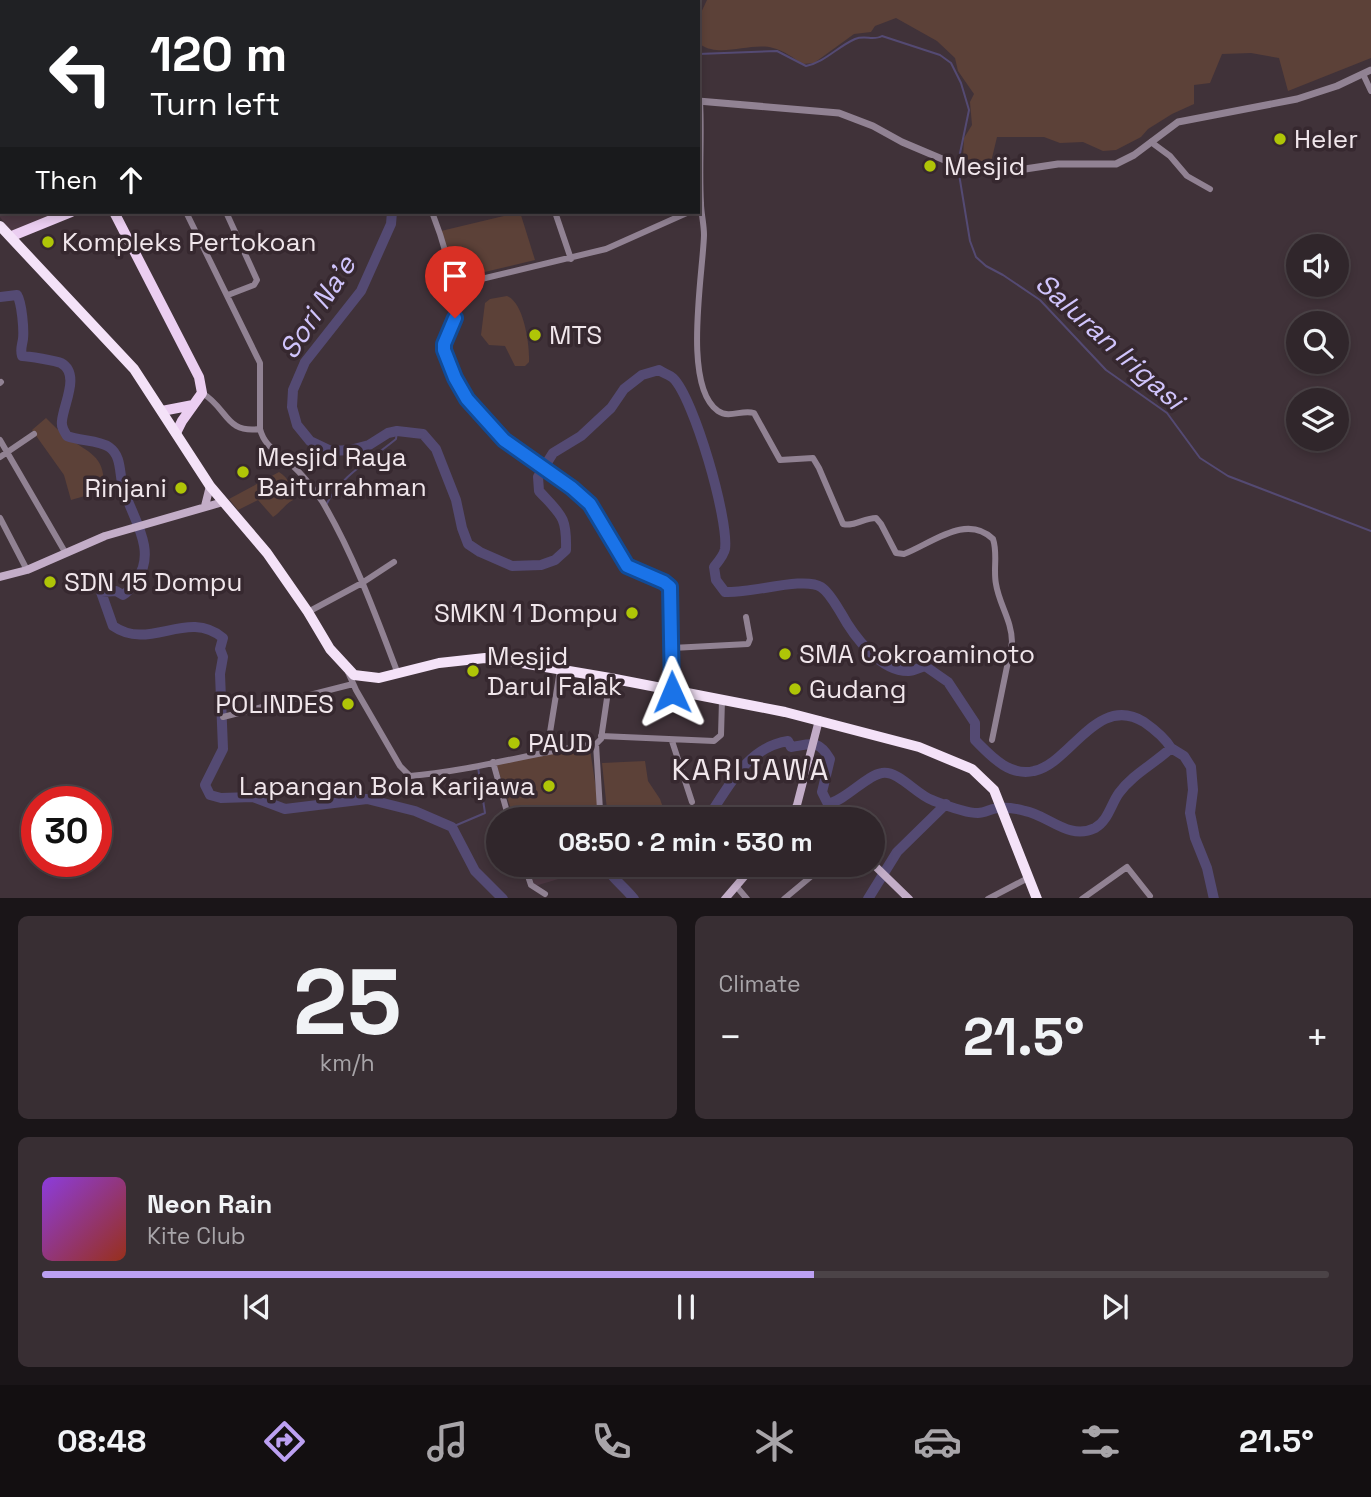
<!DOCTYPE html>
<html lang="en">
<head>
<meta charset="utf-8">
<style>
  :root { --surface:#30262b; --page:#382e33; --text:#f1f3f6; --muted:#a8a5a9; --line:#4b4347; --accent:#bca0f2 }
  body { margin:0; font-family:"Space Grotesk",sans-serif; background:var(--page); color:var(--text); height:100vh; display:flex; flex-direction:column; font-size:26px; white-space:nowrap }
  * { box-sizing:border-box; margin:0 }
  p { font-size:23px; color:var(--muted) }
  .icon { flex:none; width:38px; height:38px; fill:none; stroke:currentColor; stroke-width:2; stroke-linecap:round; stroke-linejoin:round }
  .map { position:relative; height:898px; overflow:hidden }
  .panel { display:flex; flex-direction:column; gap:18px; padding:18px; background:#1a1518; flex:1 }
  .panel>* { flex:none }
  .guide { position:absolute; left:0px; top:0px; width:700px; height:214px; box-shadow:0 4px 10px #0003,0 0 0 2px var(--line); background:#202124; color:#fff; overflow:hidden }
  .controls { position:absolute; left:1286px; top:234px; display:grid; gap:14px }
  .controls a { display:grid; place-items:center; width:63px; height:63px; border-radius:50%; background:var(--surface); box-shadow:0 4px 10px #0003,0 0 0 2px var(--line); font-size:35px }
  .speed { position:absolute; left:21px; top:786px; display:flex; gap:14px; font-size:35px; font-weight:700; text-align:center }
  .speed>* { display:grid; place-content:center; width:91px; height:91px; border-radius:50%; background:var(--surface); box-shadow:0 4px 10px #0003,0 0 0 2px var(--line); line-height:1 }
  .speed .limit { border:10px solid #d22; background:#fff; color:#111 }
  .pin { position:absolute; display:grid; place-items:center; width:60px; height:60px; color:#fff; margin:-72px -30px; border-radius:50% 50% 50% 0; rotate:-45deg; box-shadow:0 0 7px #0007 }
  .pin .icon { rotate:45deg }
  .me { position:absolute; width:77px; margin:-38px; rotate:359deg; stroke-linejoin:round; filter:drop-shadow(0 0 5px #0008) }
  .turn { display:flex; align-items:center; gap:24px; height:147px; padding:0 35px; font-size:32px }
  .turn .icon { width:91px; height:91px; stroke-width:2.5 }
  .turn b { display:block; font-size:49px; line-height:60px }
  .then { display:flex; align-items:center; height:66px; padding:0 35px; background:#0003; gap:14px; font-size:26px }
  .big { font-size:52px; font-weight:700; line-height:1.1 }
  .panel .widget { flex:1; display:flex; flex-direction:column; justify-content:center; gap:10px; min-width:0; padding:0 24px; border-radius:10px; background:var(--page) }
  .panel .dial { align-items:center; gap:0 }
  .dial b { font-size:91px; line-height:1 }
  .song { display:flex; align-items:center; gap:21px }
  .cover { width:84px; height:84px; border-radius:10px; background:linear-gradient(135deg,hsl(270 70% 55%),hsl(10 70% 35%)) }
  .played { height:7px; border-radius:4px; background:linear-gradient(90deg,var(--accent) 60%,var(--line) 60%) }
  .keys { display:flex; justify-content:space-around; direction:ltr }
  .heat { display:flex; justify-content:space-between; align-items:center; font-size:38px; direction:ltr }
  .panel .tiles { flex:1; display:grid; gap:18px; grid-template-columns:1fr 1fr }
  .widget:last-child { grid-column:span 2 }
  .trip { position:absolute; left:486px; top:807px; width:399px; height:70px; border-radius:35px; background:var(--surface); box-shadow:0 4px 10px #0003,0 0 0 2px var(--line); font-weight:700; line-height:70px; text-align:center }
  .tabs { display:flex; height:112px; justify-content:space-around; align-items:center; background:#130f11; color:var(--muted) }
  .tabs .icon { width:49px; height:49px }
  .tabs .active { color:var(--accent) }
  .tabs b { font-size:32px; color:var(--text) }
  .map>svg:first-child { display:block }
  .built { fill:#4e3944 }
  .green { fill:#5c4138 }
  .lines { fill:none; stroke-linecap:round; stroke-linejoin:round }
  .stream { stroke:#544a73; stroke-width:2 }
  .river { stroke:#544a73; stroke-width:10 }
  .minor { stroke:#918293; stroke-width:6 }
  .tertiary { stroke:#918293; stroke-width:7 }
  .secondary { stroke:#c3adc8; stroke-width:8 }
  .primary { stroke:#ebcef1; stroke-width:10 }
  .trunk { stroke:#f4e2f8; stroke-width:10 }
  .route-casing { stroke:#114b97; stroke-width:18 }
  .route { stroke:#1a73e8; stroke-width:12 }
  .poi-dot { fill:#afc507; stroke:#36282f; stroke-width:2.5 }
  .labels { text-anchor:middle; dominant-baseline:central; stroke-width:7; stroke-linejoin:round; paint-order:stroke }
  .poi-label { font-size:26px; fill:#f0e6eb; stroke:#36282f; text-anchor:start }
  .water-label { font-size:28px; font-style:italic; fill:#d0c4fc; stroke:#36282f }
  .quarter-label { font-size:30px; letter-spacing:2px; fill:#f0e6eb; stroke:#36282f }
</style>
</head>
<body>
<div class="map">
<svg width="1371" height="899" viewBox="0 0 1371 899">
  <rect width="100%" height="100%" fill="#403239"/>
  <path class="built" d="M0,179H2V212H60L11,232L0,217Z
    M528,865H572L575,874L535,886Z"/>
  <path class="green" d="M707,0H1371V58L1288,91L1279,58L1251,53L1222,54L1210,83L1194,85V104L1172,114L1148,129L1141,137L1116,150L1103,151L1083,142L1060,143L1044,137H997L991,162L963,159L964,138L972,125L970,102L974,94L958,71L955,58L937,41L896,18L875,26L871,32L854,34L814,63L803,64C793,58 785,51 773,48C751,42 721,58 701,45L698,19Z
    M520,212L535,260L455,279L441,231Z
    M507,296C524,302 530,346 529,362L525,366H515L505,346L489,345L481,335L485,303L490,299Z
    M46,418C53,425 60,432 68,438C89,453 104,455 104,485L95,493L71,500L64,475L32,430Z
    M279,472C289,478 293,489 293,500C284,505 281,512 273,517L258,500L238,510L229,499Z
    M589,743L599,808L565,819H514L496,763Z
    M645,761L648,781L660,799L667,819H608L602,763Z"/>
  <g class="lines">
    <path class="stream" d="M510,0V2
      M580,2L590,0
      M698,54L777,51L806,66C825,62 837,47 855,39C865,35 874,41 882,36L940,55L951,63L961,83L969,110L959,158
      M958,168L970,241L976,257L986,266L1003,275L1040,300L1106,370L1167,413L1200,458L1228,476L1371,531
      M326,505C340,476 372,459 396,439L397,431
      M452,827L485,813L478,767"/>
    <path class="river" d="M208,0V2
      M392,212L391,224L361,291L305,362L293,390L292,407L297,425L310,441L331,451L350,450L369,445L388,433L397,431L423,434L436,449L456,500L462,528L468,544L480,552L512,566L541,565L555,560L566,550C567,516 561,515 539,491L538,477L553,453L581,436L611,408L624,389L642,375L659,370C663,373 670,375 673,378C694,398 729,520 725,549C724,555 718,562 714,567L716,580L725,592C750,594 804,576 821,587C829,592 836,605 841,613C853,635 880,672 909,671C914,671 920,667 925,666L948,682L975,723V740C990,755 1009,777 1034,771C1070,764 1097,693 1144,722C1154,729 1165,738 1171,748
      M0,297L17,295C22,303 24,330 23,339C22,346 20,349 22,356C28,356 57,361 61,363C81,374 63,405 62,421C61,427 64,431 67,436C80,441 99,440 109,447C122,456 119,473 123,487C131,516 158,550 137,579C132,586 130,591 123,595L116,591L101,592L113,626C150,652 187,608 223,638L220,649L223,657L220,674L223,749L205,785L210,795L221,798L253,797L285,809L367,799L415,811L452,827L475,871L503,899
      M707,819C728,788 747,747 788,741L791,747C812,744 818,739 830,759L822,792L828,804C846,800 867,775 882,773C898,770 917,795 932,800C945,805 964,813 978,813C985,813 992,808 999,808C1007,807 1018,809 1025,811C1048,815 1069,841 1095,828C1108,821 1111,804 1119,793C1133,774 1154,764 1171,748L1184,756L1191,767L1193,790L1190,813L1195,838L1207,868L1214,899
      M604,864C610,877 625,887 634,899
      M868,899L897,852L946,804"/>
    <path class="minor" d="M74,0L75,2
      M180,2V0
      M0,56L2,55
      M1363,74L1371,91
      M700,101C702,135 699,169 701,203C701,213 704,224 704,235C703,274 682,386 718,411C730,419 742,409 754,413L780,460L813,458L819,468L843,524C854,527 864,518 876,518L881,524L896,553L904,554C931,544 966,513 993,539C998,554 993,569 996,584C999,604 1012,621 1012,642L992,740
      M1151,142L1170,156L1187,176L1210,189
      M0,175L2,174
      M186,212L260,363V429C265,448 278,451 291,464C303,475 313,488 322,501C354,555 376,616 398,674
      M226,212L257,280L254,285L228,295
      M432,212C443,240 457,285 455,315C454,328 442,339 444,351C452,392 490,432 523,455C546,471 572,485 591,506C607,522 609,550 626,565C638,576 657,576 669,586L672,597V692
      M555,212L571,259
      M452,286L606,249L689,212
      M0,383L1,382
      M202,393C228,408 225,434 260,429
      M0,440L65,552
      M0,457L34,434
      M0,518L27,570
      M308,612L362,583L394,562
      M672,648L748,644L750,639L746,617
      M348,672L356,690L400,766L410,776C472,771 534,752 596,744L601,739L610,678
      M223,717L353,684
      M601,736L714,741L721,735L722,700
      M672,741L692,802
      M547,751L560,670
      M493,762L509,819
      M586,819L594,816L600,810L596,744
      M524,864L531,885L545,894
      M736,886L747,899
      M784,899L826,864
      M988,899L1028,878
      M1082,899L1127,867L1150,896"/>
    <path class="tertiary" d="M521,0V2
      M698,101L839,113L873,126L902,142L954,164L1005,172L1058,164H1116L1134,155L1178,122L1297,99L1337,86L1371,70"/>
    <path class="secondary" d="M205,506L210,486
      M0,577L27,570L105,536L223,502
      M790,819L797,805L819,720
      M873,864L909,899
      M725,899L755,864"/>
    <path class="primary" d="M4,0L5,2
      M114,212L199,377L202,393L182,421L176,433
      M12,236L71,212
      M162,411L193,405"/>
    <path class="trunk" d="M0,226L134,369L210,486L267,553L308,612L330,649L354,675L379,678L439,663L485,658L504,660L610,678L785,712L919,747L972,769L994,790L1037,899"/>
  </g>
  <g class="lines">
    <defs>
      <path id="route" d="M455,318L444,344V350L455,378L467,399L504,440L572,488L590,504L627,566L664,582L670,587L672,692"/>
    </defs>
    <use href="#route" class="route-casing"/>
    <use href="#route" class="route"/>
  </g>
  <g class="poi-dot">
    <circle cx="1280" cy="139" r="7"/>
    <circle cx="930" cy="166" r="7"/>
    <circle cx="48" cy="242" r="7"/>
    <circle cx="535" cy="335" r="7"/>
    <circle cx="243" cy="472" r="7"/>
    <circle cx="181" cy="488" r="7"/>
    <circle cx="50" cy="582" r="7"/>
    <circle cx="632" cy="613" r="7"/>
    <circle cx="785" cy="654" r="7"/>
    <circle cx="473" cy="671" r="7"/>
    <circle cx="795" cy="689" r="7"/>
    <circle cx="348" cy="704" r="7"/>
    <circle cx="514" cy="743" r="7"/>
    <circle cx="549" cy="786" r="7"/>
  </g>
  <g class="labels">
    <g class="poi-label">
      <text x="1294" y="139">Heler</text>
      <text x="944" y="166">Mesjid</text>
      <text x="62" y="242">Kompleks Pertokoan</text>
      <text x="549" y="335">MTS</text>
      <text x="257" y="457">Mesjid Raya<tspan x="257" dy="30">Baiturrahman</tspan></text>
      <text x="167" y="488" text-anchor="end">Rinjani</text>
      <text x="64" y="582">SDN 15 Dompu</text>
      <text x="618" y="613" text-anchor="end">SMKN 1 Dompu</text>
      <text x="799" y="654">SMA Cokroaminoto</text>
      <text x="487" y="656">Mesjid<tspan x="487" dy="30">Darul Falak</tspan></text>
      <text x="809" y="689">Gudang</text>
      <text x="334" y="704" text-anchor="end">POLINDES</text>
      <text x="528" y="743">PAUD</text>
      <text x="535" y="786" text-anchor="end">Lapangan Bola Karijawa</text>
    </g>
    <g class="water-label">
      <text transform="translate(317 307) rotate(-57)">Sori Na'e</text>
      <text transform="translate(1110 341) rotate(42)">Saluran Irigasi</text>
    </g>
    <g class="quarter-label">
      <text x="751" y="769">KARIJAWA</text>
    </g>
  </g>
</svg>
<div class="controls">
<a><svg class="icon" aria-label="sound" viewBox="0 0 24 24"><path d="M4 9h4l5-4v14l-5-4H4zM17 9q2 3 0 6"/></svg></a>
<a><svg class="icon" aria-label="search" viewBox="0 0 24 24"><circle cx="10" cy="10" r="6"/><path d="M15 15l6 6"/></svg></a>
<a><svg class="icon" aria-label="layers" viewBox="0 0 24 24"><path d="M12 4l9 5-9 5-9-5zM3 14l9 5 9-5"/></svg></a>
</div>
<div class="speed"><div class="limit">30</div></div>
<div class="pin" style="left:455px;top:318px;background:#d93025"><svg class="icon" aria-label="arrive" viewBox="0 0 24 24"><path d="M6 21V4h12l-3 4 3 4H6"/></svg></div>
<svg class="me" style="left:672px;top:692px" viewBox="-20 -20 40 40"><path d="M0-17L14 15 0 8-14 15z" fill="#1a73e8" stroke="#fff" stroke-width="4"/></svg>
<div class="trip">08:50 · 2 min · 530 m</div>
<div class="guide">
<div class="turn"><svg class="icon" aria-label="left" viewBox="0 0 24 24"><path d="M17 20v-9H6M10 6l-5 5 5 5"/></svg><div><b>120 m</b>Turn left</div></div>
<div class="then">Then<svg class="icon" aria-label="ahead" viewBox="0 0 24 24"><path d="M12 20V5M6 11l6-6 6 6"/></svg></div>
</div>
</div>
<section class="panel">
<div class="tiles">
<div class="widget dial"><b>25</b><p>km/h</p></div>
<div class="widget"><p>Climate</p>
<div class="heat"><a>−</a><b class="big">21.5°</b><a>+</a></div>
</div>
<div class="widget">
<div class="song"><i class="cover"></i><div><b>Neon Rain</b><p>Kite Club</p></div></div>
<div class="played"></div>
<div class="keys"><svg class="icon" aria-label="previous" viewBox="0 0 24 24"><path d="M18 5L8 12l10 7zM5 5v14"/></svg><svg class="icon" aria-label="pause" viewBox="0 0 24 24"><path d="M8 5v14M16 5v14"/></svg><svg class="icon" aria-label="next" viewBox="0 0 24 24"><path d="M6 5l10 7-10 7zM19 5v14"/></svg></div>
</div>
</div>
</section>
<nav class="tabs">
<b>08:48</b>
<svg class="icon active" aria-label="directions" viewBox="0 0 24 24"><path d="M12 3l9 9-9 9-9-9zM9 14v-3h6M13 9l2 2-2 2"/></svg>
<svg class="icon" aria-label="music" viewBox="0 0 24 24"><path d="M9 18V5l10-2v13"/><circle cx="6" cy="18" r="3"/><circle cx="16" cy="16" r="3"/></svg>
<svg class="icon" aria-label="phone" viewBox="0 0 24 24"><path d="M5 4h4l2 5-3 2q2 4 5 5l2-3 5 2v4C11 20 4 13 5 4z"/></svg>
<svg class="icon" aria-label="climate" viewBox="0 0 24 24"><path d="M12 3v18M4 7l16 10M4 17L20 7"/></svg>
<svg class="icon" aria-label="car" viewBox="0 0 24 24"><path d="M5 17H2v-5l4-1 3-4h7l3 4 3 1v5h-3M9 17h6M6 11h13"/><circle cx="7" cy="17" r="2"/><circle cx="17" cy="17" r="2"/></svg>
<svg class="icon" aria-label="filters" viewBox="0 0 24 24"><path d="M4 7h16M4 17h16"/><circle cx="9" cy="7" r="2"/><circle cx="15" cy="17" r="2"/></svg>
<b>21.5°</b>
</nav>
</body>
</html>
